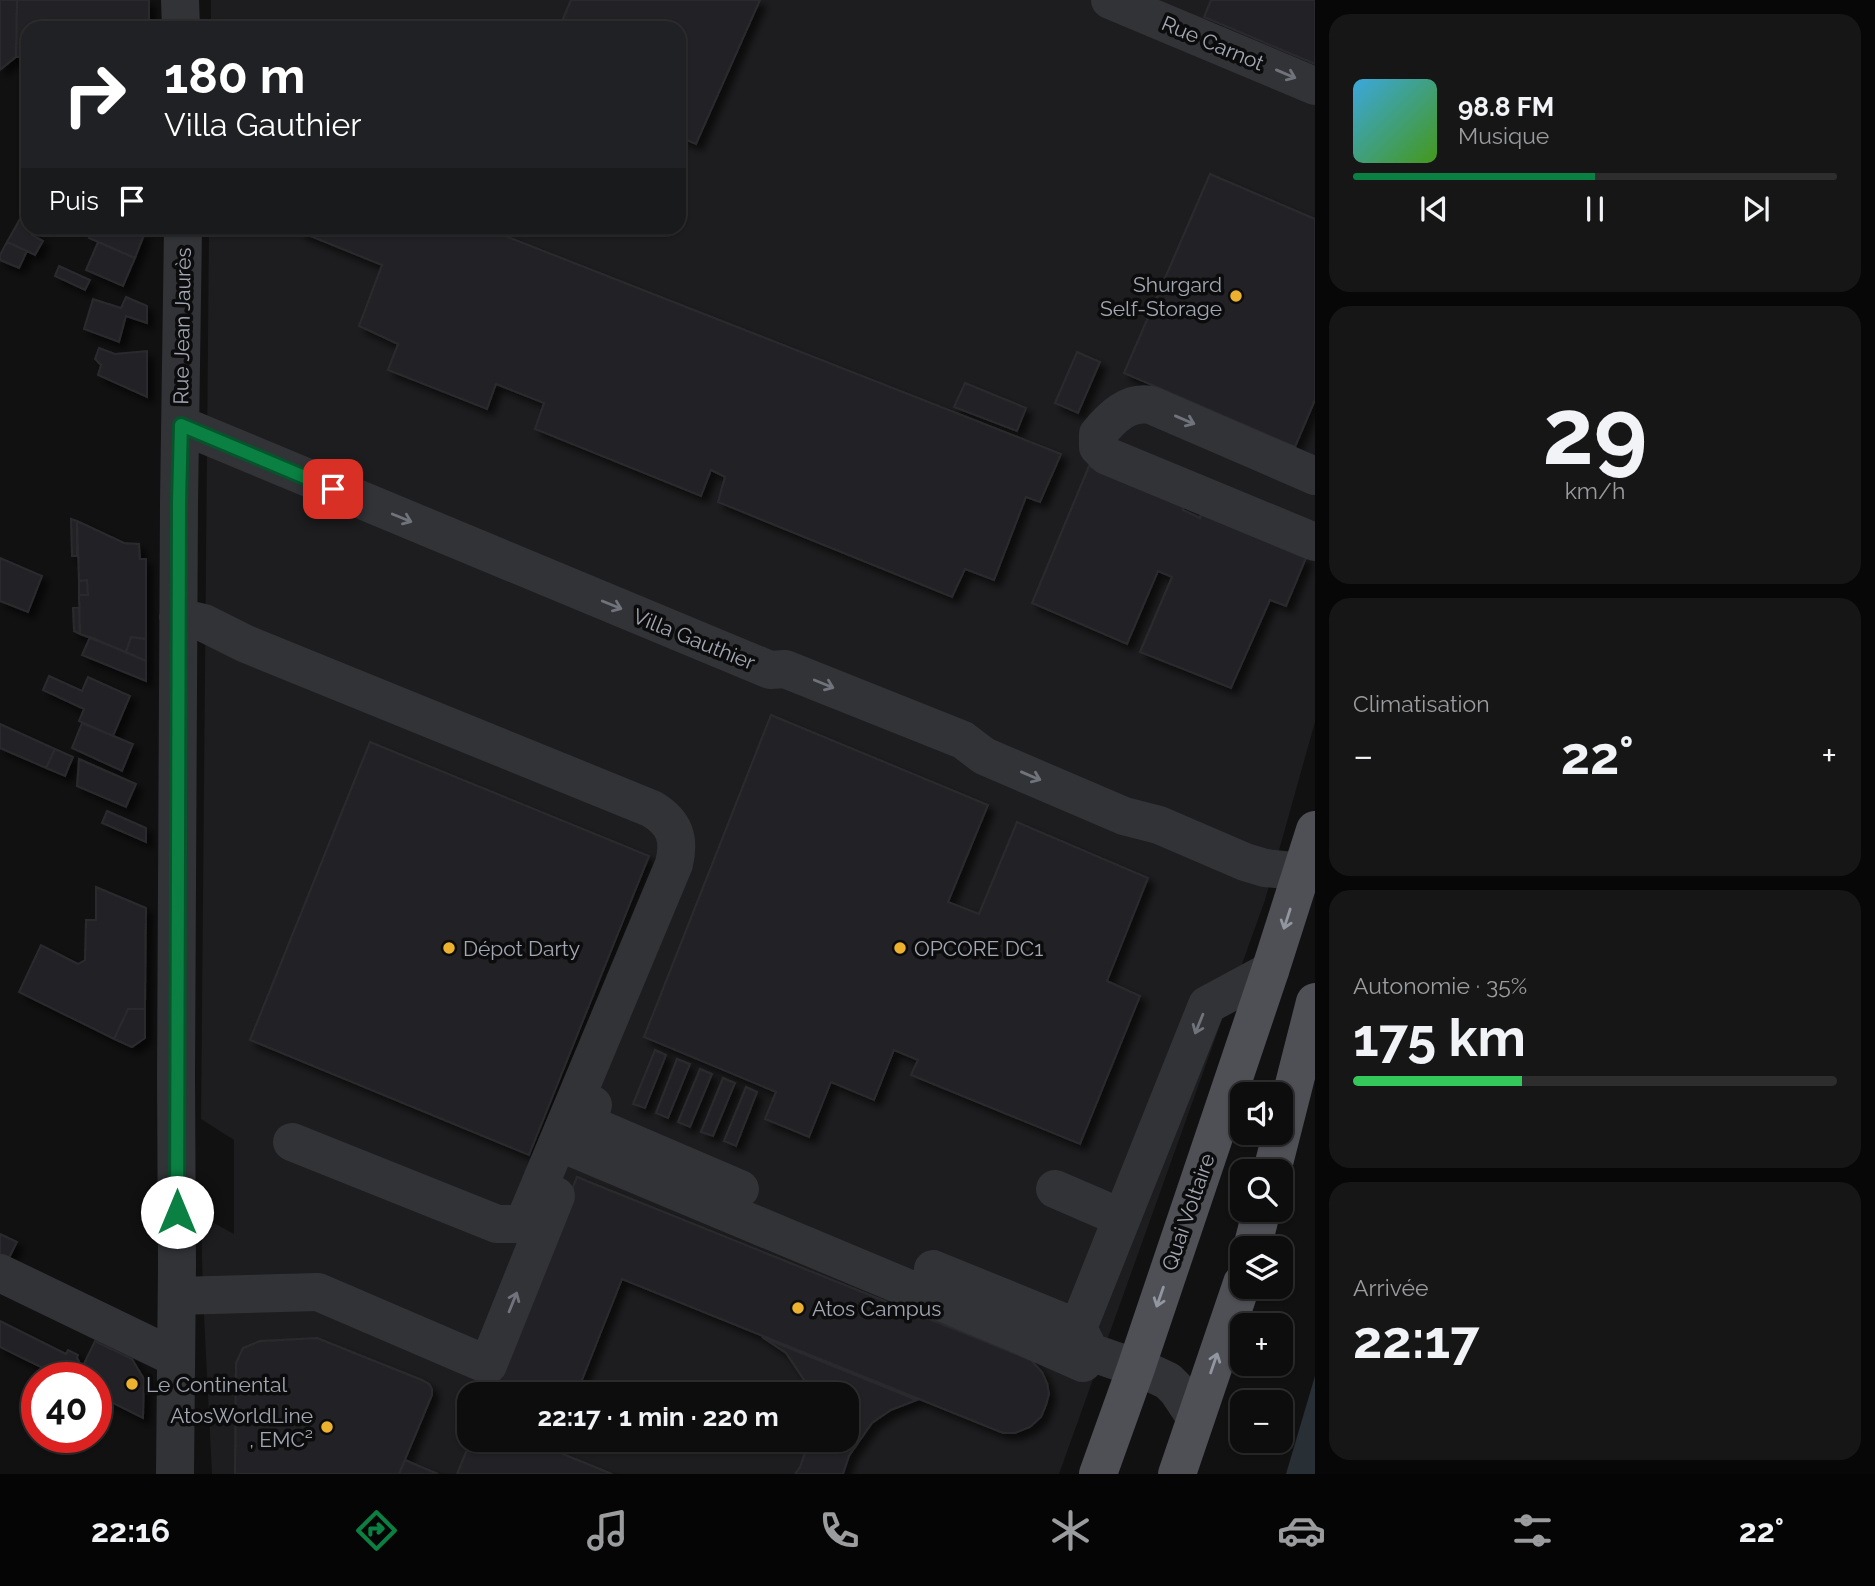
<!DOCTYPE html>
<html lang="fr">
<head>
<meta charset="utf-8">
<style>
  :root { --surface:#0d0d0e; --page:#161617; --text:#f1f3f6; --muted:#9a9c9e; --line:#2d2d2e; --accent:#0b8043 }
  body { margin:0; font-family:Raleway,sans-serif; background:var(--page); color:var(--text); height:100vh; display:flex; flex-direction:column; font-size:26px; white-space:nowrap }
  * { box-sizing:border-box; margin:0 }
  p { font-size:23px; color:var(--muted) }
  .icon { flex:none; width:38px; height:38px; fill:none; stroke:currentColor; stroke-width:2; stroke-linecap:round; stroke-linejoin:round }
  .map { position:relative; flex:1; overflow:hidden }
  .details { display:flex; flex-direction:column; gap:14px; padding:14px; background:#070708; width:560px }
  .details>* { flex:none }
  .banner { position:absolute; left:21px; top:21px; width:665px; height:214px; border-radius:21px; box-shadow:0 2px 5px #0004,0 0 0 2px var(--line); background:#202124; color:#fff; overflow:hidden }
  .fabs { position:absolute; left:1230px; top:1082px; display:grid; gap:14px }
  .fabs a { display:grid; place-items:center; width:63px; height:63px; border-radius:14px; background:var(--surface); box-shadow:0 2px 5px #0004,0 0 0 2px var(--line); font-size:35px }
  .speed { position:absolute; left:21px; top:1362px; display:flex; gap:14px; font-size:35px; font-weight:700; text-align:center }
  .speed>* { display:grid; place-content:center; width:91px; height:91px; border-radius:50%; background:var(--surface); box-shadow:0 2px 5px #0004,0 0 0 2px var(--line); line-height:1 }
  .speed .limit { border:10px solid #d22; background:#fff; color:#111 }
  .pin { position:absolute; display:grid; place-items:center; width:60px; height:60px; color:#fff; margin:-30px; border-radius:14px; box-shadow:0 4px 10px #0006 }
  .me { position:absolute; width:77px; margin:-38px; rotate:0deg; stroke-linejoin:round; filter:drop-shadow(0 0 5px #0008) }
  .turn { display:flex; align-items:center; gap:24px; height:147px; padding:0 28px; font-size:32px }
  .turn .icon { width:91px; height:91px; stroke-width:2.5 }
  .turn b { display:block; font-size:49px; line-height:60px }
  .then { display:flex; align-items:center; height:66px; padding:0 28px; background:#0003; gap:14px; font-size:26px }
  .big { font-size:52px; font-weight:700; line-height:1.1 }
  .details .widget { flex:1; display:flex; flex-direction:column; justify-content:center; gap:10px; min-width:0; padding:0 24px; border-radius:21px; background:var(--page) }
  .details .dial { align-items:center; gap:0 }
  .dial b { font-size:91px; line-height:1 }
  .song { display:flex; align-items:center; gap:21px }
  .cover { width:84px; height:84px; border-radius:10px; background:linear-gradient(135deg,hsl(200 70% 55%),hsl(100 70% 35%)) }
  .played { height:7px; border-radius:4px; background:linear-gradient(90deg,var(--accent) 50%,var(--line) 50%) }
  .keys { display:flex; justify-content:space-around; direction:ltr }
  .heat { display:flex; justify-content:space-between; align-items:center; font-size:38px; direction:ltr }
  .charge { height:10px; border-radius:5px; background:linear-gradient(90deg,#34c759 35%,var(--line) 0) }
  .trip { position:absolute; left:457px; top:1382px; width:402px; height:70px; border-radius:21px; background:var(--surface); box-shadow:0 2px 5px #0004,0 0 0 2px var(--line); font-weight:700; line-height:70px; text-align:center }
  .dock { display:flex; height:112px; justify-content:space-around; align-items:center; background:#050506; color:var(--muted) }
  .dock .icon { width:49px; height:49px }
  .dock .current { color:var(--accent) }
  .dock b { font-size:32px; color:var(--text) }
  main { display:flex; flex:1; min-height:0 }
  .map>svg:first-child { display:block }
  .built { fill:#1d1d1f; fill-rule:evenodd }
  .water { fill:#282f35 }
  .building { fill:#242426; stroke:#2b2b2e; stroke-width:2; filter:url(#shadow) }
  .lines { fill:none; stroke-linecap:round; stroke-linejoin:round }
  .minor { stroke:#323337; stroke-width:38 }
  .major { stroke:#4e5056; stroke-width:38 }
  .oneway { stroke:#70737b }
  .oneway2 { stroke:#9196a0 }
  .route-casing { stroke:#07532c; stroke-width:18 }
  .route { stroke:#0b8043; stroke-width:12 }
  .poi-dot { fill:#ecb22f; stroke:#0c0c0d; stroke-width:2.5 }
  .labels { text-anchor:middle; dominant-baseline:central; stroke-width:7; stroke-linejoin:round; paint-order:stroke }
  .street-label { font-size:21px; fill:#a2a7b3; stroke:#0c0c0d }
  .poi-label { font-size:21px; fill:#a2a7b3; stroke:#0c0c0d; text-anchor:start }
</style>
</head>
<body>
<main>
<div class="map">
<svg width="1315" height="1474" viewBox="0 0 1315 1474">
  <defs>
    <filter id="shadow"><feDropShadow dx="6" dy="6" stdDeviation="3.5" flood-color="#0009"/></filter>
  </defs>
  <rect width="100%" height="100%" fill="#111112"/>
  <path class="built" d="M211,0H1315V722L1265,900L1059,1474H212L203,1295L201,1216L234,1234V1140L201,1119L209,228H679V28H211ZM469,1395H847V1440H469Z"/>
  <path class="water" d="M1315,1376V1474H1286Z"/>
  <path class="building" d="M0,0H17L16,57L0,70Z
    M17,0H149V28H28V57H16Z
    M571,0H760L696,144L679,137V28H559Z
    M1211,0H1315V64L1204,17Z
    M1210,174L1315,219V400L1295,447L1124,373Z
    M25,210L28,212V228H36L32,235L43,241L35,255L7,242Z
    M103,228H127L144,235L135,258L89,238L93,230L101,233Z
    M301,228H485L1061,454L1040,502L1026,497L994,580L965,569L952,597L718,502L725,477L711,470L701,496L535,429L544,403L496,384L487,409L388,370L398,344L359,326L382,265L300,232Z
    M7,242L27,251L19,268L0,260V255Z
    M98,242L135,258L123,286L86,270Z
    M59,266L90,280L85,290L55,276Z
    M126,297L147,306V323L126,316L119,342L84,329L93,299L121,308Z
    M99,348L115,354L147,351V397L98,375L101,365L95,359Z
    M1077,352L1100,362L1078,413L1055,403Z
    M965,383L1026,408L1017,431L954,407Z
    M1089,466L1184,506L1183,510L1200,518L1201,514L1306,558L1286,606L1270,600L1231,688L1140,652L1172,577L1158,571L1127,644L1032,603Z
    M71,519L77,521V556H72Z
    M77,521L124,543L139,544L140,559H146V639L131,637L126,652L80,634L79,595H88L87,580L79,581Z
    M0,558L42,576L28,612L0,601Z
    M87,580L88,595H79V581Z
    M79,607L80,634L74,631L73,608Z
    M90,637L146,661V681L82,655Z
    M131,637L146,639V661L126,652Z
    M49,676L82,691L88,677L130,696L113,736L79,721L84,709L43,690Z
    M771,715L988,805L948,902L979,914L1017,822L1148,878L1107,981L1140,996L1080,1144L911,1075L918,1060L894,1050L874,1100L831,1082L809,1137L765,1119L776,1092L644,1037Z
    M82,723L133,744L122,771L72,748Z
    M0,724L55,749L46,768L0,748Z
    M370,742L649,856L529,1155L250,1040Z
    M55,749L73,757L65,776L46,768Z
    M79,759L136,784L126,807L77,786Z
    M107,811L146,828V842L102,823Z
    M96,887L146,908L145,1009H128L114,1039L19,992L41,945L78,964L85,960L86,920H96Z
    M128,1009H145V1038L132,1047L114,1039Z
    M655,1050L666,1055L645,1108L633,1104Z
    M677,1059L690,1064L668,1118L656,1113Z
    M700,1069L712,1074L690,1127L678,1122Z
    M723,1078L735,1083L713,1136L701,1132Z
    M746,1087L757,1092L736,1146L724,1141Z
    M577,1177L1031,1360L1042,1372L1047,1383L1049,1394L1046,1405L1041,1417L1030,1427L1015,1433H1003L622,1279L576,1395H489Z
    M0,1234L17,1242L9,1258L0,1254Z
    M0,1321L66,1354L68,1350L78,1355L77,1358L79,1361L76,1367L81,1370L95,1341L132,1359L144,1379L143,1418L99,1396L105,1382L96,1377H61L0,1347Z
    M762,1337L917,1400L891,1410L872,1423L849,1456L843,1474H795L800,1467L809,1440H847V1395H809L806,1383L786,1353Z
    M317,1338L422,1380L429,1384L432,1389V1395L399,1474H235L236,1363L243,1348L260,1341Z
    M471,1440H557L553,1450L612,1474H457Z
    M405,1460L438,1474H399Z"/>
  <g class="lines">
    <path class="minor" d="M180,0L181,28
      M1110,0L1315,86
      M181,425L770,670L785,669L963,740L984,756L1124,816L1159,825L1245,862L1265,868L1315,873
      M1315,476L1151,405C1128,401 1112,417 1098,434V447L1107,456L1315,542
      M178,617L204,623L246,644L652,809C675,823 680,839 674,864L525,1220L515,1224H497L292,1142
      M593,1105L586,1123L740,1189
      M575,1149L1015,1333L1083,1363
      M1055,1189L1122,1218
      M933,1269L1078,1328L1090,1352L1151,1373L1168,1381L1177,1390L1195,1417
      M0,1273L176,1358
      M177,1296L318,1292L488,1365L556,1196
      M1078,1328L1207,1005L1270,971
      M175,1474L177,1266L176,1076L179,502L183,228"/>
    <path class="major" d="M1272,1171L1315,1002
      M1252,1248L1262,1209
      M1098,1474L1136,1368L1270,971L1315,830
      M1177,1474L1242,1283"/>
  </g>
  <defs><path id="oneway-shaft" d="M-6 0H5M1.5-3L5.5 0L1.5 3" fill="none" stroke-width="1.6" stroke-linecap="round" stroke-linejoin="round" transform="scale(1.75)"/></defs>
  <g class="oneway">
    <use href="#oneway-shaft" transform="translate(1286 74) rotate(23)"/>
    <use href="#oneway-shaft" transform="translate(1185 420) rotate(23)"/>
    <use href="#oneway-shaft" transform="translate(402 518) rotate(22)"/>
    <use href="#oneway-shaft" transform="translate(612 605) rotate(22)"/>
    <use href="#oneway-shaft" transform="translate(824 684) rotate(22)"/>
    <use href="#oneway-shaft" transform="translate(1031 776) rotate(23)"/>
    <use href="#oneway-shaft" transform="translate(1199 1024) rotate(112)"/>
    <use href="#oneway-shaft" transform="translate(513 1302) rotate(-68)"/>
  </g>
  <g class="oneway2">
    <use href="#oneway-shaft" transform="translate(1287 919) rotate(108)"/>
    <use href="#oneway-shaft" transform="translate(1160 1297) rotate(109)"/>
    <use href="#oneway-shaft" transform="translate(1214 1363) rotate(-71)"/>
  </g>
  <g class="lines">
    <defs>
      <path id="route" d="M177,1212L179,502L181,425L333,489"/>
    </defs>
    <use href="#route" class="route-casing"/>
    <use href="#route" class="route"/>
  </g>
  <g class="poi-dot">
    <circle cx="1236" cy="296" r="7"/>
    <circle cx="449" cy="948" r="7"/>
    <circle cx="900" cy="948" r="7"/>
    <circle cx="798" cy="1308" r="7"/>
    <circle cx="132" cy="1384" r="7"/>
    <circle cx="327" cy="1427" r="7"/>
  </g>
  <g class="labels">
    <g class="street-label">
      <text transform="translate(1213 43) rotate(23)">Rue Carnot</text>
      <text transform="translate(182 326) rotate(-89)">Rue Jean Jaurès</text>
      <text transform="translate(694 639) rotate(22)">Villa Gauthier</text>
      <text transform="translate(1188 1212) rotate(-71)">Quai Voltaire</text>
    </g>
    <g class="poi-label">
      <text x="1222" y="284" text-anchor="end">Shurgard<tspan x="1222" dy="24">Self-Storage</tspan></text>
      <text x="463" y="948">Dépot Darty</text>
      <text x="914" y="948">OPCORE DC1</text>
      <text x="812" y="1308">Atos Campus</text>
      <text x="146" y="1384">Le Continental</text>
      <text x="313" y="1415" text-anchor="end">AtosWorldLine<tspan x="313" dy="24">, EMC²</tspan></text>
    </g>
  </g>
</svg>
<div class="fabs">
<a><svg class="icon" aria-label="sound" viewBox="0 0 24 24"><path d="M4 9h4l5-4v14l-5-4H4zM17 9q2 3 0 6"/></svg></a>
<a><svg class="icon" aria-label="search" viewBox="0 0 24 24"><circle cx="10" cy="10" r="6"/><path d="M15 15l6 6"/></svg></a>
<a><svg class="icon" aria-label="layers" viewBox="0 0 24 24"><path d="M12 4l9 5-9 5-9-5zM3 14l9 5 9-5"/></svg></a>
<a>+</a>
<a>−</a>
</div>
<div class="speed"><div class="limit">40</div></div>
<div class="pin" style="left:333px;top:489px;background:#d93025"><svg class="icon" aria-label="arrive" viewBox="0 0 24 24"><path d="M6 21V4h12l-3 4 3 4H6"/></svg></div>
<svg class="me" style="left:177px;top:1212px" viewBox="-20 -20 40 40"><circle r="19" fill="#fff"/><path d="M0-13L10 11 0 6-10 11z" fill="#0b8043"/></svg>
<div class="trip">22:17 · 1 min · 220 m</div>
<div class="banner">
<div class="turn"><svg class="icon" aria-label="right" viewBox="0 0 24 24"><path d="M7 20v-9h11M14 6l5 5-5 5"/></svg><div><b>180 m</b>Villa Gauthier</div></div>
<div class="then">Puis<svg class="icon" aria-label="arrive" viewBox="0 0 24 24"><path d="M6 21V4h12l-3 4 3 4H6"/></svg></div>
</div>
</div>
<section class="details">
<div class="widget">
<div class="song"><i class="cover"></i><div><b>98.8 FM</b><p>Musique</p></div></div>
<div class="played"></div>
<div class="keys"><svg class="icon" aria-label="previous" viewBox="0 0 24 24"><path d="M18 5L8 12l10 7zM5 5v14"/></svg><svg class="icon" aria-label="pause" viewBox="0 0 24 24"><path d="M8 5v14M16 5v14"/></svg><svg class="icon" aria-label="next" viewBox="0 0 24 24"><path d="M6 5l10 7-10 7zM19 5v14"/></svg></div>
</div>
<div class="widget dial"><b>29</b><p>km/h</p></div>
<div class="widget"><p>Climatisation</p>
<div class="heat"><a>−</a><b class="big">22°</b><a>+</a></div>
</div>
<div class="widget"><p>Autonomie · 35%</p><b class="big">175 km</b><div class="charge"></div></div>
<div class="widget"><p>Arrivée</p><b class="big">22:17</b></div>
</section>
</main>
<nav class="dock">
<b>22:16</b>
<svg class="icon current" aria-label="directions" viewBox="0 0 24 24"><path d="M12 3l9 9-9 9-9-9zM9 14v-3h6M13 9l2 2-2 2"/></svg>
<svg class="icon" aria-label="music" viewBox="0 0 24 24"><path d="M9 18V5l10-2v13"/><circle cx="6" cy="18" r="3"/><circle cx="16" cy="16" r="3"/></svg>
<svg class="icon" aria-label="phone" viewBox="0 0 24 24"><path d="M5 4h4l2 5-3 2q2 4 5 5l2-3 5 2v4C11 20 4 13 5 4z"/></svg>
<svg class="icon" aria-label="climate" viewBox="0 0 24 24"><path d="M12 3v18M4 7l16 10M4 17L20 7"/></svg>
<svg class="icon" aria-label="car" viewBox="0 0 24 24"><path d="M5 17H2v-5l4-1 3-4h7l3 4 3 1v5h-3M9 17h6M6 11h13"/><circle cx="7" cy="17" r="2"/><circle cx="17" cy="17" r="2"/></svg>
<svg class="icon" aria-label="filters" viewBox="0 0 24 24"><path d="M4 7h16M4 17h16"/><circle cx="9" cy="7" r="2"/><circle cx="15" cy="17" r="2"/></svg>
<b>22°</b>
</nav>
</body>
</html>
